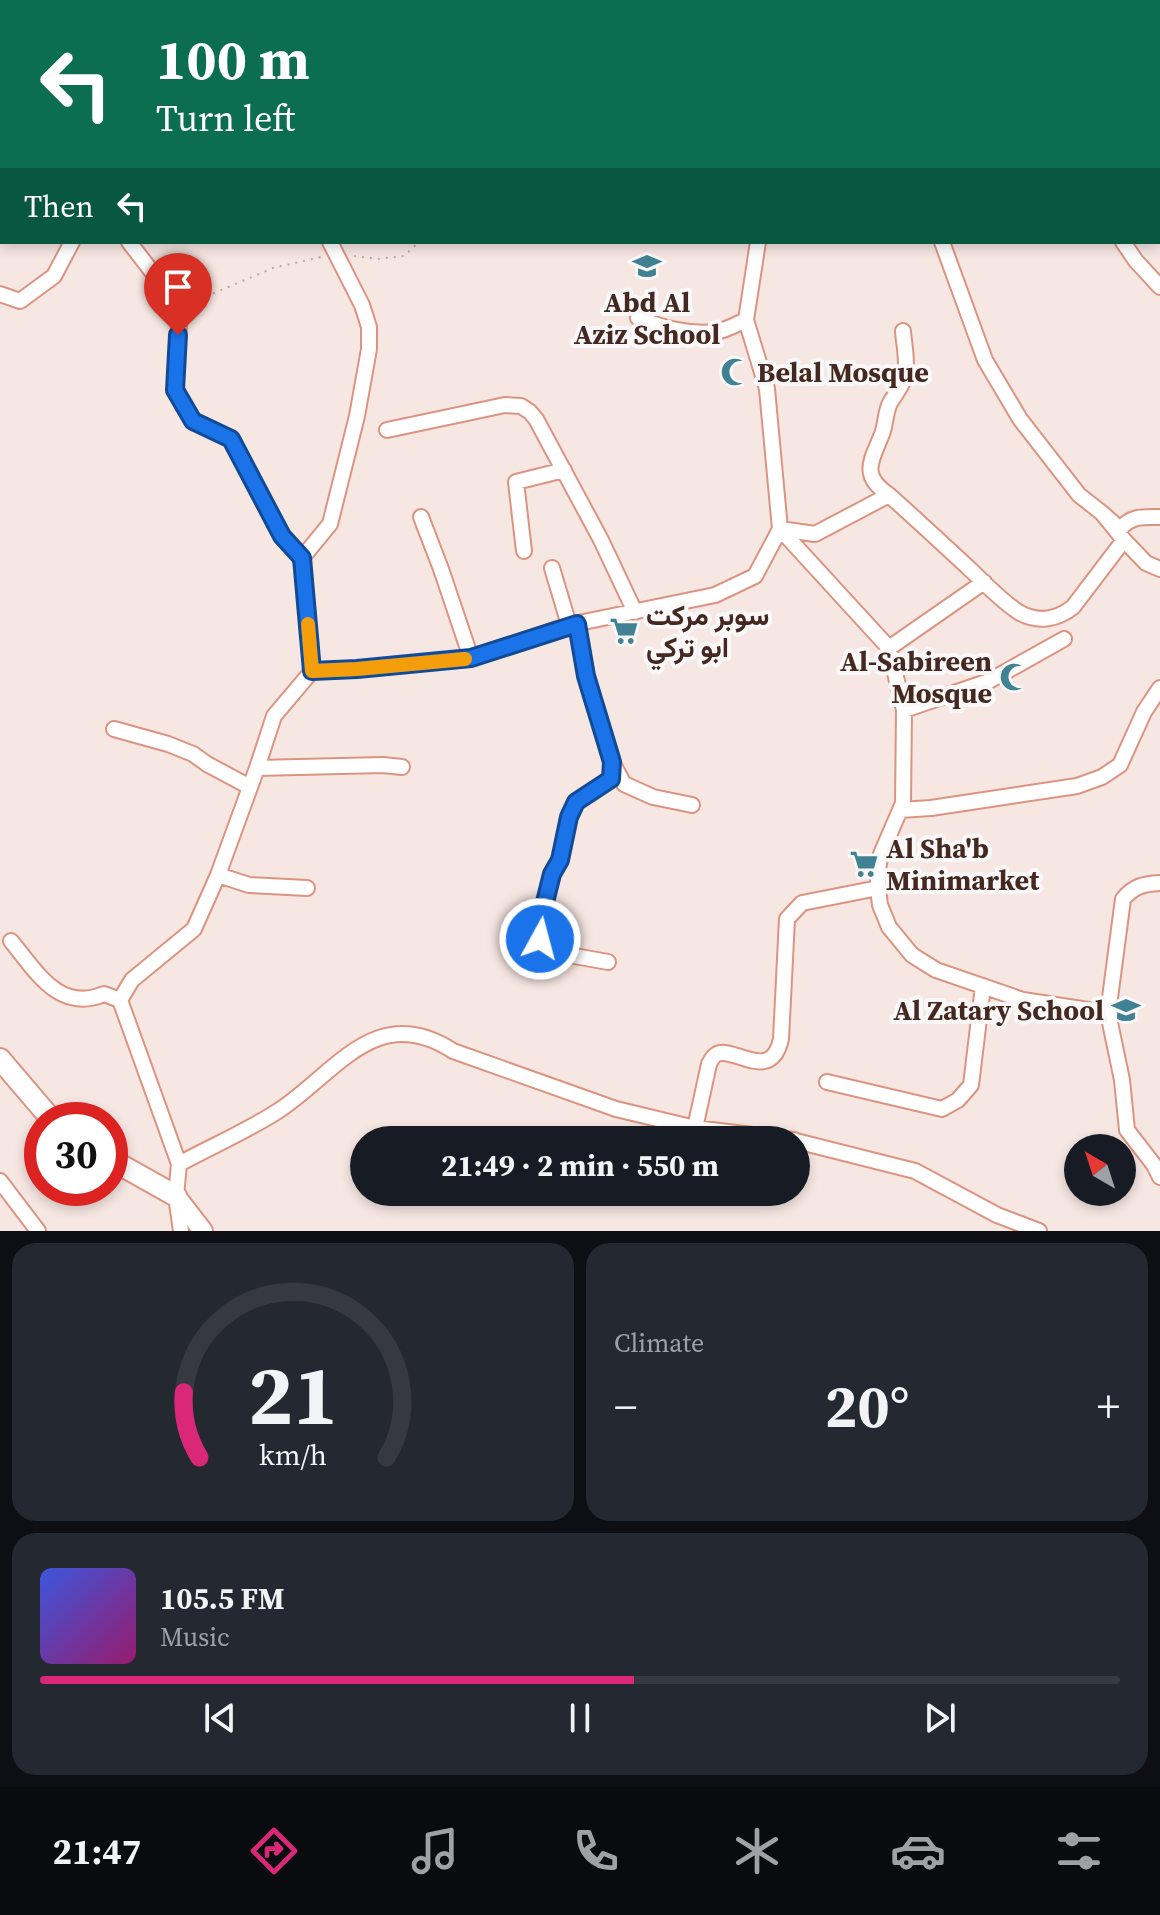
<!DOCTYPE html>
<html lang="en">
<head>
<meta charset="utf-8">
<style>
  :root { --surface:#171b24; --page:#242831; --text:#f1f3f6; --muted:#9ea1a6; --line:#363941; --accent:#db2777 }
  body { margin:0; font-family:"Source Serif 4",Vazirmatn,serif; background:var(--page); color:var(--text); height:100vh; display:flex; flex-direction:column; font-size:30px; white-space:nowrap }
  * { box-sizing:border-box; margin:0 }
  p { font-size:26px; color:var(--muted) }
  .icon { flex:none; width:44px; height:44px; fill:none; stroke:currentColor; stroke-width:2; stroke-linecap:round; stroke-linejoin:round }
  .map { position:relative; height:1231px; overflow:hidden }
  .side { display:flex; flex-direction:column; gap:12px; padding:12px; background:#0d0f14; flex:1 }
  .side>* { flex:none }
  .top-card { position:absolute; left:0px; top:0px; width:1160px; height:244px; box-shadow:0 4px 12px #0003; background:#0b6e4f; color:#fff; overflow:hidden }
  .needle { width:52px; rotate:321deg }
  .controls { position:absolute; left:1064px; top:1134px; display:grid; gap:16px }
  .controls a { display:grid; place-items:center; width:72px; height:72px; border-radius:50%; background:var(--surface); box-shadow:0 4px 12px #0003; font-size:40px }
  .speed { position:absolute; left:24px; top:1102px; display:flex; gap:16px; font-size:40px; font-weight:700; text-align:center }
  .speed>* { display:grid; place-content:center; width:104px; height:104px; border-radius:50%; background:var(--surface); box-shadow:0 4px 12px #0003; line-height:1 }
  .speed .limit { border:12px solid #d22; background:#fff; color:#111 }
  .pin { position:absolute; display:grid; place-items:center; width:68px; height:68px; color:#fff; margin:-82px -34px; border-radius:50% 50% 50% 0; rotate:-45deg; box-shadow:0 0 8px #0007 }
  .pin .icon { rotate:45deg }
  .me { position:absolute; width:88px; margin:-44px; rotate:7deg; stroke-linejoin:round; filter:drop-shadow(0 0 6px #0008) }
  .turn { display:flex; align-items:center; gap:28px; height:168px; padding:0 24px; font-size:36px }
  .turn .icon { width:104px; height:104px; stroke-width:2.5 }
  .turn b { display:block; font-size:56px; line-height:68px }
  .then { display:flex; align-items:center; height:76px; padding:0 24px; background:#0003; gap:16px; font-size:30px }
  .big { font-size:60px; font-weight:700; line-height:1.1 }
  .side .widget { flex:1; display:flex; flex-direction:column; justify-content:center; gap:12px; min-width:0; padding:0 28px; border-radius:24px; background:var(--page) }
  .side .dial { align-items:center; gap:0 }
  .dial svg { height:208px; overflow:visible; fill:none; stroke:var(--line); stroke-width:7; stroke-linecap:round; text-anchor:middle }
  .dial text { fill:var(--text); stroke:none }
  .song { display:flex; align-items:center; gap:24px }
  .cover { width:96px; height:96px; border-radius:12px; background:linear-gradient(135deg,hsl(230 70% 55%),hsl(320 70% 35%)) }
  .played { height:8px; border-radius:4px; background:linear-gradient(90deg,var(--accent) 55%,var(--line) 55%) }
  .keys { display:flex; justify-content:space-around; direction:ltr }
  .heat { display:flex; justify-content:space-between; align-items:center; font-size:44px; direction:ltr }
  .side .tiles { flex:1; display:grid; gap:12px; grid-template-columns:1fr 1fr }
  .widget:last-child { grid-column:span 2 }
  .trip { position:absolute; left:350px; top:1126px; width:460px; height:80px; border-radius:40px; background:var(--surface); box-shadow:0 4px 12px #0003; font-weight:700; line-height:80px; text-align:center }
  .tabs { display:flex; height:128px; justify-content:space-around; align-items:center; background:#090b0e; color:var(--muted) }
  .tabs .icon { width:56px; height:56px }
  .tabs .active { color:var(--accent) }
  .tabs b { font-size:36px; color:var(--text) }
  .map>svg:first-child { display:block }
  .lines { fill:none; stroke-linecap:round; stroke-linejoin:round }
  .pedestrian-casing { stroke:#dc9480; stroke-width:14 }
  .minor-casing { stroke:#dc9480; stroke-width:18 }
  .tertiary-casing { stroke:#dc9480; stroke-width:22 }
  .secondary-casing { stroke:#dc9480; stroke-width:24 }
  .path { stroke:#bda9a4; stroke-width:2; stroke-dasharray:2 6; stroke-linecap:butt }
  .pedestrian { stroke:#fff; stroke-width:10 }
  .minor { stroke:#fff; stroke-width:14 }
  .tertiary { stroke:#fff; stroke-width:18 }
  .secondary { stroke:#fff; stroke-width:20 }
  .route-casing { stroke:#114b97; stroke-width:20 }
  .route { stroke:#1a73e8; stroke-width:14 }
  .slow { stroke:#f59e0b; stroke-width:14 }
  .labels { text-anchor:middle; dominant-baseline:central; stroke-width:8; stroke-linejoin:round; paint-order:stroke }
  .poi-label { font-size:28px; font-weight:bold; fill:#452820; stroke:#f8f8f8; text-anchor:start }
</style>
</head>
<body>
<div class="map">
<svg width="1160" height="1231" viewBox="0 0 1160 1231">
  <rect width="100%" height="100%" fill="#f7e7e3"/>
  <g class="lines">
    <defs>
      <path id="pedestrian" d="M105,2L106,0"/>
      <path id="minor" d="M1074,0V2
        M750,2L751,0
        M912,2V0
        M129,242L180,308L175,390L193,421L231,439L282,536L302,558
        M758,242L746,320L767,389L780,529L889,648L904,710L903,803L881,854L878,869V888L880,905L889,927L912,955L936,970L1023,1000L1108,1013
        M942,242L985,360L1020,419L1079,495L1102,513
        M1123,242L1136,261L1160,287
        M0,294L20,301L54,276L72,242
        M638,318C663,328 688,335 716,332C726,330 737,324 746,320
        M903,331C904,345 908,361 905,375C903,386 895,394 890,403C885,413 886,424 882,434C872,460 859,475 889,495C917,520 945,546 973,572C984,583 1007,605 1020,613C1039,623 1058,619 1073,607L1124,540L1102,513L1120,529C1132,515 1144,517 1160,517
        M387,430L505,405L521,406L530,412L536,419L601,540L635,612
        M421,517L441,569L471,658
        M1124,540L1146,563L1160,569
        M524,551L516,482L564,470
        M552,568L569,625
        M577,624L586,676L612,762L611,779L576,802L569,817L560,860L552,874L538,930L540,939L552,952L608,962
        M889,648L984,582
        M312,671L302,558L330,524L357,416L369,349V327L362,305L330,242
        M904,710L989,681L1064,639
        M114,729L168,744L193,754L207,764L250,787
        M612,762L624,784L653,797L692,805
        M257,768L383,765L402,767
        M900,810L931,808L1077,786L1102,777L1120,765L1144,712L1160,688
        M218,875L249,885L307,888
        M1160,883C1143,884 1134,886 1123,899L1108,1013L1122,1080L1127,1130L1154,1165L1160,1177
        M11,941C36,971 59,1013 104,994L120,1000
        M827,1082L942,1109L958,1100L971,1085L983,986
        M695,1128L709,1064C711,1060 713,1056 717,1054C734,1046 771,1084 781,1039L787,919L802,903L878,888
        M796,1141L915,1171L997,1215L1039,1231
        M179,1164L120,1000L132,980L194,929L218,875L257,768L274,716L312,671L357,669L471,658L569,625L715,595L755,576L780,529L815,534L889,495
        M0,1181L38,1231
        M181,1231L176,1196L179,1164C212,1146 247,1131 278,1111C336,1073 376,1001 453,1051L616,1109L695,1128L794,1140"/>
      <path id="tertiary" d="M176,1196L203,1231"/>
      <path id="secondary" d="M0,1059L52,1120
        M110,1159L176,1196"/>
    </defs>
    <use href="#pedestrian" class="pedestrian-casing"/>
    <use href="#minor" class="minor-casing"/>
    <use href="#tertiary" class="tertiary-casing"/>
    <use href="#secondary" class="secondary-casing"/>
    <path class="path" d="M354,256L377,259L404,256L419,242
      M191,303L273,268L321,257"/>
    <use href="#pedestrian" class="pedestrian"/>
    <use href="#minor" class="minor"/>
    <use href="#tertiary" class="tertiary"/>
    <use href="#secondary" class="secondary"/>
  </g>
  <g class="lines">
    <defs>
      <path id="route" d="M178,335L175,390L193,421L231,439L282,536L302,558L312,671L357,669L471,658L577,624L586,676L612,762L611,779L576,802L569,817L560,860L552,874L538,930L540,939"/>
    </defs>
    <use href="#route" class="route-casing"/>
    <use href="#route" class="route"/>
    <path class="slow" d="M308,624L312,671L357,669L465,659"/>
  </g>
  <defs>
    <symbol id="school-bare" viewBox="-9 -9 18 18"><path d="M0-5L7-2L0 1L-7-2ZM-4 1L0 2.5L4 1V4Q0 6-4 4Z" fill="#408293" stroke="#f8f8f8" stroke-width="2.5" paint-order="stroke"/></symbol>
    <symbol id="mosque-bare" viewBox="-9 -9 18 18"><path d="M3.5-4.9A6 6 0 1 0 3.5 4.9A5 5 0 1 1 3.5-4.9Z" fill="#408293" stroke="#f8f8f8" stroke-width="2.5" paint-order="stroke"/></symbol>
    <symbol id="supermarket-bare" viewBox="-9 -9 18 18"><path d="M-6-5.5h2.5l.6 2H6L4.5 2H-2.5L-4.4-4H-6ZM-1.5 3.2a1.3 1.3 0 1 0 .1 0ZM3 3.2a1.3 1.3 0 1 0 .1 0Z" fill="#408293" stroke="#f8f8f8" stroke-width="2.5" paint-order="stroke"/></symbol>
  </defs>
  <g fill-rule="evenodd">
    <use href="#school-bare" x="627" y="246" width="40" height="40"/>
    <use href="#mosque-bare" x="715" y="352" width="40" height="40"/>
    <use href="#supermarket-bare" x="604" y="611" width="40" height="40"/>
    <use href="#mosque-bare" x="994" y="657" width="40" height="40"/>
    <use href="#supermarket-bare" x="844" y="844" width="40" height="40"/>
    <use href="#school-bare" x="1106" y="990" width="40" height="40"/>
  </g>
  <g class="labels">
    <g class="poi-label">
      <text x="647" y="302" text-anchor="middle">Abd Al<tspan x="647" dy="32">Aziz School</tspan></text>
      <text x="757" y="372">Belal Mosque</text>
      <text x="646" y="615">سوبر مركت<tspan x="646" dy="32">ابو تركي</tspan></text>
      <text x="992" y="661" text-anchor="end">Al-Sabireen<tspan x="992" dy="32">Mosque</tspan></text>
      <text x="886" y="848">Al Sha'b<tspan x="886" dy="32">Minimarket</tspan></text>
      <text x="1104" y="1010" text-anchor="end">Al Zatary School</text>
    </g>
  </g>
</svg>
<div class="controls">
<a><svg class="needle" viewBox="-14 -14 28 28"><path d="M0-13l5 13h-10z" fill="#e53935"/><path d="M0 13l5-13h-10z" fill="#9ea1a6"/></svg></a>
</div>
<div class="speed"><div class="limit">30</div></div>
<div class="pin" style="left:178px;top:335px;background:#d93025"><svg class="icon" aria-label="arrive" viewBox="0 0 24 24"><path d="M6 21V4h12l-3 4 3 4H6"/></svg></div>
<svg class="me" style="left:540px;top:939px" viewBox="-20 -20 40 40"><circle r="17" fill="#1a73e8" stroke="#fff" stroke-width="3"/><path d="M0-11L8 9 0 5-8 9z" fill="#fff"/></svg>
<div class="trip">21:49 · 2 min · 550 m</div>
<div class="top-card">
<div class="turn"><svg class="icon" aria-label="left" viewBox="0 0 24 24"><path d="M17 20v-9H6M10 6l-5 5 5 5"/></svg><div><b>100 m</b>Turn left</div></div>
<div class="then">Then<svg class="icon" aria-label="left" viewBox="0 0 24 24"><path d="M17 20v-9H6M10 6l-5 5 5 5"/></svg></div>
</div>
</div>
<section class="side">
<div class="tiles">
<div class="widget dial"><svg viewBox="0 0 100 80">
<path d="M14 69A42 42 0 1 1 86 69"/>
<path d="M14 69A42 42 0 0 1 8 44" stroke="#db2777"/>
<text x="50" y="56" font-size="32" font-weight="700">21</text>
<text x="50" y="72" font-size="11">km/h</text>
</svg></div>
<div class="widget"><p>Climate</p>
<div class="heat"><a>−</a><b class="big">20°</b><a>+</a></div>
</div>
<div class="widget">
<div class="song"><i class="cover"></i><div><b>105.5 FM</b><p>Music</p></div></div>
<div class="played"></div>
<div class="keys"><svg class="icon" aria-label="previous" viewBox="0 0 24 24"><path d="M18 5L8 12l10 7zM5 5v14"/></svg><svg class="icon" aria-label="pause" viewBox="0 0 24 24"><path d="M8 5v14M16 5v14"/></svg><svg class="icon" aria-label="next" viewBox="0 0 24 24"><path d="M6 5l10 7-10 7zM19 5v14"/></svg></div>
</div>
</div>
</section>
<nav class="tabs">
<b>21:47</b>
<svg class="icon active" aria-label="directions" viewBox="0 0 24 24"><path d="M12 3l9 9-9 9-9-9zM9 14v-3h6M13 9l2 2-2 2"/></svg>
<svg class="icon" aria-label="music" viewBox="0 0 24 24"><path d="M9 18V5l10-2v13"/><circle cx="6" cy="18" r="3"/><circle cx="16" cy="16" r="3"/></svg>
<svg class="icon" aria-label="phone" viewBox="0 0 24 24"><path d="M5 4h4l2 5-3 2q2 4 5 5l2-3 5 2v4C11 20 4 13 5 4z"/></svg>
<svg class="icon" aria-label="climate" viewBox="0 0 24 24"><path d="M12 3v18M4 7l16 10M4 17L20 7"/></svg>
<svg class="icon" aria-label="car" viewBox="0 0 24 24"><path d="M5 17H2v-5l4-1 3-4h7l3 4 3 1v5h-3M9 17h6M6 11h13"/><circle cx="7" cy="17" r="2"/><circle cx="17" cy="17" r="2"/></svg>
<svg class="icon" aria-label="filters" viewBox="0 0 24 24"><path d="M4 7h16M4 17h16"/><circle cx="9" cy="7" r="2"/><circle cx="15" cy="17" r="2"/></svg>
</nav>
</body>
</html>
